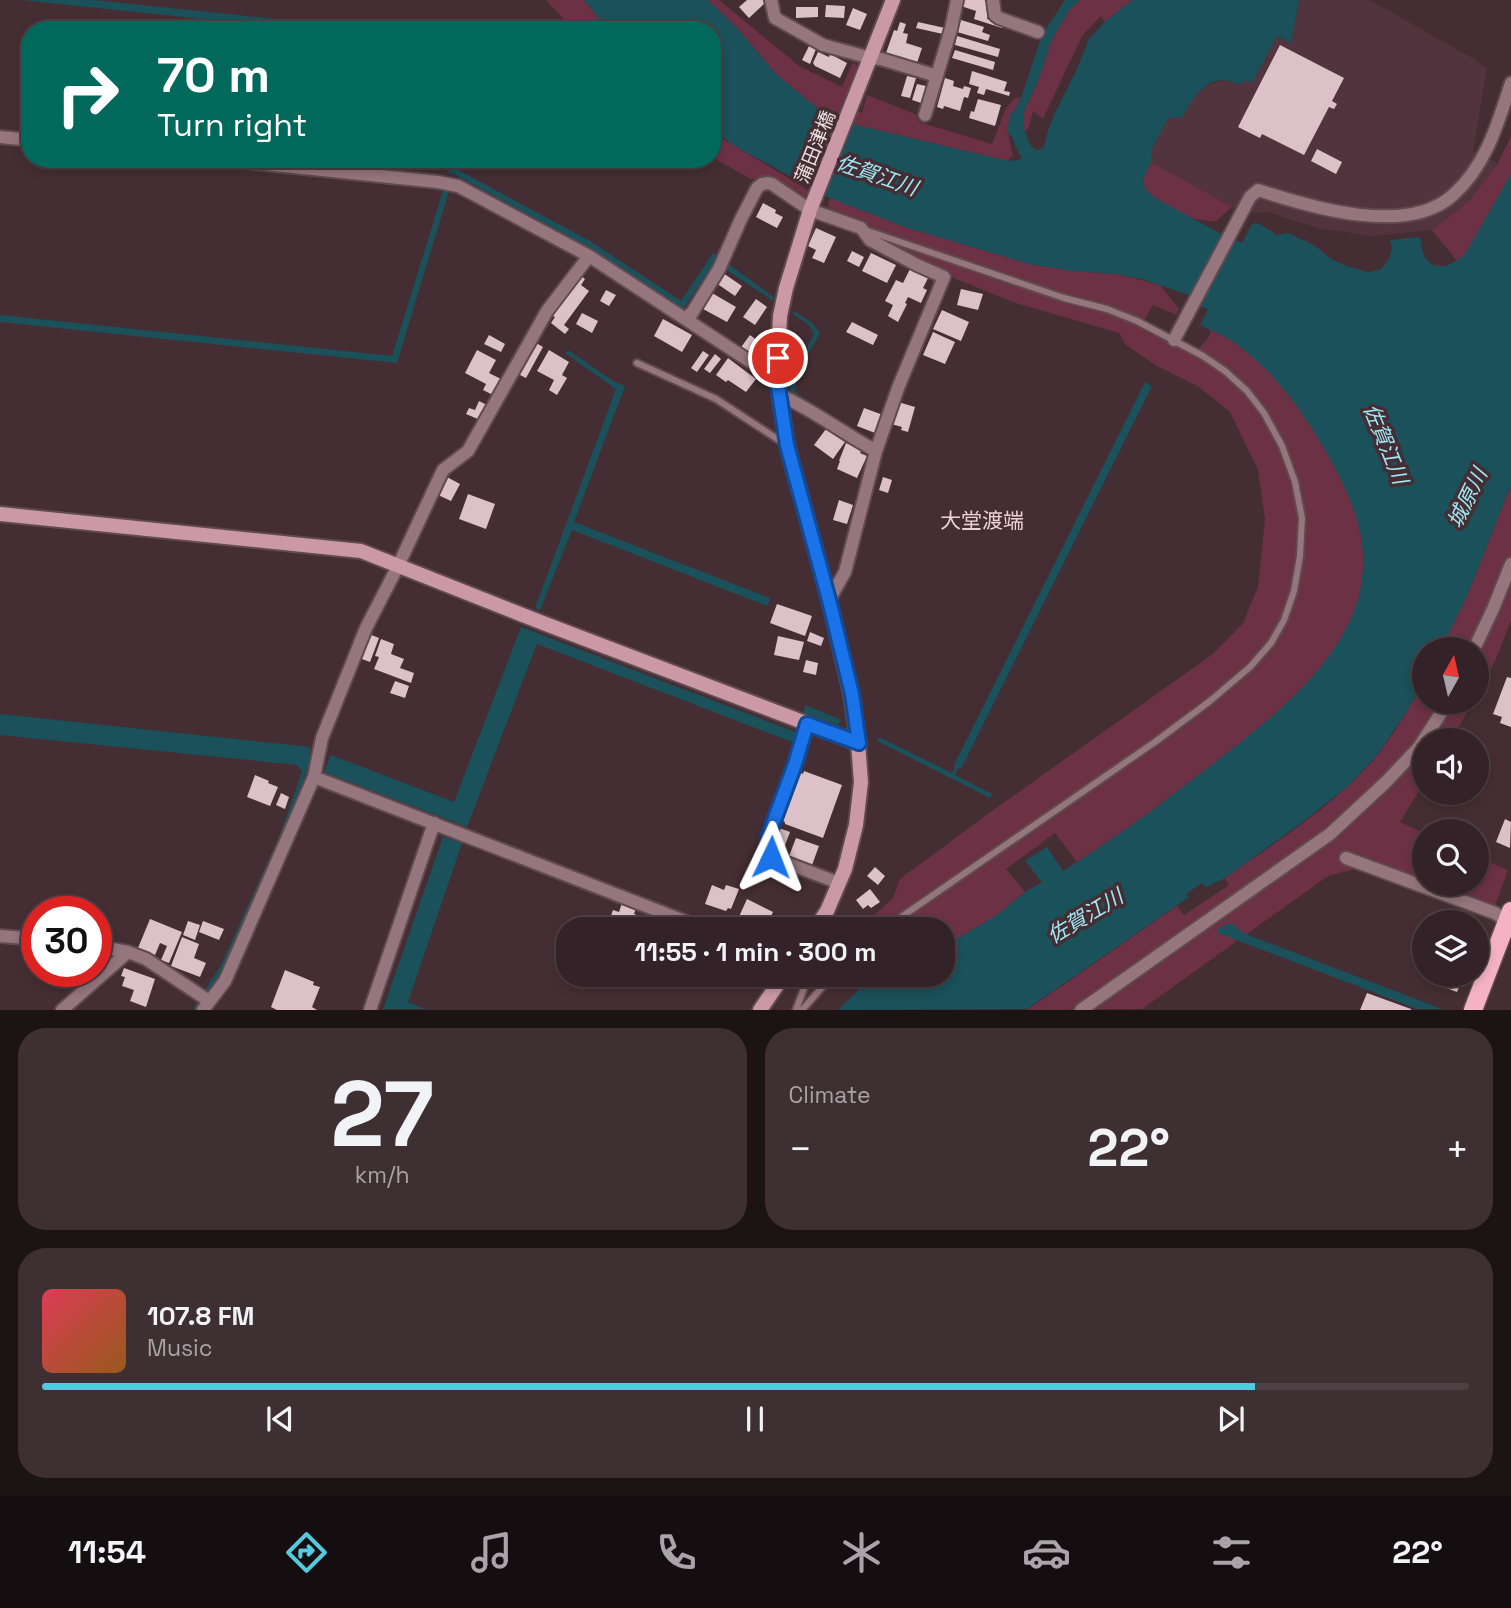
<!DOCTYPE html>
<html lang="en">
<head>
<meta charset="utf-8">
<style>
  :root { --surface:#332227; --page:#3e2f33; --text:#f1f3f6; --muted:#a9a4a7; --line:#4e3f44; --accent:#54cade }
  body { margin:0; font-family:"Space Grotesk","Noto Sans JP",sans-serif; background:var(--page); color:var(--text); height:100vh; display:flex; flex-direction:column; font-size:26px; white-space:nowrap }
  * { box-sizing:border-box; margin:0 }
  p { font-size:23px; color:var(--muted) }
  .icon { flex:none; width:38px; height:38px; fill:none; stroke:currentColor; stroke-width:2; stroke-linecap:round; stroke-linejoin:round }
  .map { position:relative; height:1010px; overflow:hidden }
  .side { display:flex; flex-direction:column; gap:18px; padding:18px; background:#1c1315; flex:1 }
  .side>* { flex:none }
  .hud { position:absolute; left:21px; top:21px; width:700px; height:147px; border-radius:28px; box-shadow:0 4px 10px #0003,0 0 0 2px var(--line); background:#00695c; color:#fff; overflow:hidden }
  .needle { width:46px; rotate:8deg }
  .buttons { position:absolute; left:1412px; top:637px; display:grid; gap:14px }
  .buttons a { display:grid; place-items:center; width:77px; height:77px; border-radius:50%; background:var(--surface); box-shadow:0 4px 10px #0003,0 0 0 2px var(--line); font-size:35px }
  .speed { position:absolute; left:21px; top:896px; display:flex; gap:14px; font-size:35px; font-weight:700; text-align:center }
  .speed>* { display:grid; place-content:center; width:91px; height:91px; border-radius:50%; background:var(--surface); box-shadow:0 4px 10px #0003,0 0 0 2px var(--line); line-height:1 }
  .speed .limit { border:10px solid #d22; background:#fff; color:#111 }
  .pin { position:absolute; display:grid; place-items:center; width:60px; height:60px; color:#fff; margin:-30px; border:4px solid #fff; border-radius:50%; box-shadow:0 2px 7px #0007 }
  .me { position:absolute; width:77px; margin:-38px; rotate:2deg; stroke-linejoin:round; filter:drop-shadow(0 0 5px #0008) }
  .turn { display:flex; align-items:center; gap:24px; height:147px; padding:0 21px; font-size:32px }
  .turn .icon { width:91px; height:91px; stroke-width:2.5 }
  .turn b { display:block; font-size:49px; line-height:60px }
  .big { font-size:52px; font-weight:700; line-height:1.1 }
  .side .tile { flex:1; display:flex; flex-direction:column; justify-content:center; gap:10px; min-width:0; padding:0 24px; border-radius:28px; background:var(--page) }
  .side .dial { align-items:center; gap:0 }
  .dial b { font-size:91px; line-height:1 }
  .song { display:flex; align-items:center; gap:21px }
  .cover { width:84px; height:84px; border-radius:10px; background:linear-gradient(135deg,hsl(350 70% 55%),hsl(30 70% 35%)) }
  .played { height:7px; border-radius:4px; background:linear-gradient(90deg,var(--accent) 85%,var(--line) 85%) }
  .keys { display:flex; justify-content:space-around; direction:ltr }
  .heat { display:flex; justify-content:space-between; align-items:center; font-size:38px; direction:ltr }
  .side .tiles { flex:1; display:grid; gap:18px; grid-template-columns:1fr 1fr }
  .tile:last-child { grid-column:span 2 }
  .trip { position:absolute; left:556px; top:917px; width:399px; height:70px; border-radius:28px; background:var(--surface); box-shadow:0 4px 10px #0003,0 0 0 2px var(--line); font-weight:700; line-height:70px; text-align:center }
  .menu { display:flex; height:112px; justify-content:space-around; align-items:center; background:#140e10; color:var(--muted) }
  .menu .icon { width:49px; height:49px }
  .menu .on { color:var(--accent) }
  .menu b { font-size:32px; color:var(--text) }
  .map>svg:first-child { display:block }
  .built { fill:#51343d }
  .green { fill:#6c3145 }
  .water { fill:#1b515a }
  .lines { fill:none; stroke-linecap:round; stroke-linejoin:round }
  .canal { stroke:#1b515a; stroke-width:14 }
  .building { fill:#dcc1c8 }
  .lane-casing { stroke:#5f4a50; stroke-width:10 }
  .street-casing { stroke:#5f4a50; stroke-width:16 }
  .secondary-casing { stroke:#5f4a50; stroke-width:18 }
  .primary-casing { stroke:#5f4a50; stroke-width:21 }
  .lane { stroke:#95757e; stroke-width:6 }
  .street { stroke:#95757e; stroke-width:12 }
  .secondary { stroke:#cb98a6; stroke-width:14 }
  .primary { stroke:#f5b2c5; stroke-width:18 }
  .route-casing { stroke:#114b97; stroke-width:18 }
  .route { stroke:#1a73e8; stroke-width:12 }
  .labels { text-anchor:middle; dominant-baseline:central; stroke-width:7; stroke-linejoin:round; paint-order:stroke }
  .street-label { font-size:19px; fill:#ecdee2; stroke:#442e34 }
  .water-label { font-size:21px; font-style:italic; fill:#9fe8f6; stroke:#442e34 }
  .neighbourhood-label { font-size:21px; fill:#edd1d8; stroke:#442e34 }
</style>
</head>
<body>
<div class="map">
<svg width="1511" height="1010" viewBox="0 0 1511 1010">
  <rect width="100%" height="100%" fill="#442e34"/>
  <path class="built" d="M1299,0H1370L1474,59L1487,69L1473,151L1498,163L1470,200L1432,230L1373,236L1318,228L1267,212L1245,214L1151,162V150L1168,119L1176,117H1182L1192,99L1207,85L1224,80L1242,85L1277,36L1291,43Z"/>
  <path class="green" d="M546,0H584L609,30H574Z
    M708,0H719L799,66L842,87L853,62L857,66L844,105L862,113L867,95L915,114L919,122L992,144L1006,108L1016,97L1021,98C1007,125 1005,125 1013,155L1008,161L860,126L824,114L775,73L738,29Z
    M1080,0H1133L1124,6L1105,22L1101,16L1082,36L1043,119L1033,111L1029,127L1023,133L1021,119L1038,81L1052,39L1070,9Z
    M712,132L808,190L805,197L769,179H751L712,157Z
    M1511,136V294L1434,265L1446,266L1457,261L1432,230L1470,200L1498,163Z
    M1151,162L1232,207L1215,222L1189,218L1155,198L1145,189L1143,179Z
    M830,198L905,227L1029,264L1072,271L1117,274L1160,285L1179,309L1176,315L1153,305L1145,319L1144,331L1193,355L1208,338L1211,331L1200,325L1209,308L1276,353L1372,530L1361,615L1292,704L1137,822L1077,862L1055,833L1006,869L1025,892L997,915L953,941L943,931V929H859L893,898L900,879L989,813L1213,654L1243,623L1258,587L1265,519L1258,470L1230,412L1199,387L1157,366L1126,345L1119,333L1013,302L949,276L873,238L866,225L827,208Z
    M1511,485V620L1496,659L1477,694V649H1441L1467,596Z
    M1424,681V702H1473L1451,740H1424V783L1400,822L1424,833V879L1351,852V870L1328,876L1142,1009L1027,1010L1177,906L1184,915L1229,885L1225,878C1276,842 1340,802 1379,753C1396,731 1411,705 1424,681Z
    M1477,857L1508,870L1495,906L1436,884H1477Z"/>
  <path class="water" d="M21,0H94L382,30H308Z
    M584,0H708L738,29L775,73L824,114L860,126L1008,161L1018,160L1023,158L1021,152L1031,146L1037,151L1044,147L1048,131L1055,113L1077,69L1089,39L1105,22L1124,6L1133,0H1299L1291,43L1277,36L1252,83L1245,80L1242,85C1237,83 1230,81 1225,80C1203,79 1191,101 1182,118L1176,117L1168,119L1151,150V162L1143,179L1145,189L1155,198L1225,236L1192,296L1142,279L1117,274L1072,271L1029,264L905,227L830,198L733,145L712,127V30H609Z
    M1065,0H1080L1070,9L1052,39L1038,81L1021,118L1023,133L1013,138L1007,132L1009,121L1021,98L1042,35Z
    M453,159H459L456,169L590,241L681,301L713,253L774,297L773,301L715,262L683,309L586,246L454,174L448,173Z
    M1511,174V485L1467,596L1441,649H1424V681L1407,711L1378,754L1348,786L1304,821L1225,878L1207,887L1202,883L1186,894L1189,897L1027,1009L838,1010L868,981L876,975H943V931L953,941L997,915L1025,892L1042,882L1025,861L1047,847L1063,871C1088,855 1113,839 1137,821C1160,805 1182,787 1205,770C1267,722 1359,655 1363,569C1365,528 1349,494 1330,459C1306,416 1275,370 1233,342C1223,335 1211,330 1200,325L1208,309L1201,306L1216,270L1232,239L1242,243L1252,224L1258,223L1277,235L1288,233L1314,245L1331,259L1346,266L1368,272L1380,270L1388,261L1392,248L1390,240L1420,237C1421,244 1422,255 1427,260C1438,273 1456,263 1465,254Z
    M443,191H449L397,363L0,322V315L392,356Z
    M794,311L812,323L820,333L797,374L795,392L825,412L823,414L790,390V376L814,335L809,325L794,315Z
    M568,350L613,381L625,386L574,522L770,598L767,606L572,530L540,610L535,608L616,389L565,353Z
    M1145,382L1152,386L961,769L958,768L955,775L992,794L990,798L877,741L879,737L952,773L955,767L954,765Z
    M521,627L795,732L806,705L841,720L838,725L808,714L797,744L537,644L467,827L324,772L331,755L454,802Z
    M0,714L310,747V763L282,837L225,966L198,1009H193L221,965L279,837L302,772L297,765L0,735Z
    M443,837L462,843L408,1002L425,1009H383Z
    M1227,924H1233L1243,933L1442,1009H1417L1218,933V929Z"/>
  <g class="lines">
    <path class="canal" d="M1017,117C1013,132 1027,151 1033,166"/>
  </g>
  <path class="building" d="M747,0H763L765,3L749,18L739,7Z
    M963,0H984L989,2L986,10L989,11L987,19L1004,24L1002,28L974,19L976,11L961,6Z
    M826,5L845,6L844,18L825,17Z
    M796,7H818V17L796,18Z
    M853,8L867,14L860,30L846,25Z
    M961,20L984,27L982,32L990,35L988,41L957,32Z
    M900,22L906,24L903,33L908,34L906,43L922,48L917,63L886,53L894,30L897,31Z
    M918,22L945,28L943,34L916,28Z
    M957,36L1000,49L998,57L955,45Z
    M1280,45L1344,78L1332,101L1337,104L1334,109L1329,107L1304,155L1262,134L1260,138L1238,127Z
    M809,46L816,49L810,64L802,60Z
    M955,50L995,62L993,70L952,58Z
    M818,52L829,57L830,54L847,63L840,78L815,66L813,63Z
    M972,71L1007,82L1004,91L1010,92L1009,96L986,89L984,95L977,93L979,87L969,84Z
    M907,76L916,78L910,98L901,96Z
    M945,78L954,81L953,86L963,89L964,86L971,88L968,98L964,97L960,111L944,106L943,109L937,107Z
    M917,84L926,86L924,94L927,95L924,104L912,100Z
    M978,99L1001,105L995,126L969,118L971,111L974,112Z
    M1317,149L1342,162L1336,174L1311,161Z
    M763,203L776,210L775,213L783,217L777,228L756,217Z
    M816,228L836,237L824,263L812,258L816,250L808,246Z
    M852,251L864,257L859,267L847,261Z
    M871,253L896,265L887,283L862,271Z
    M910,269L928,278L923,288L927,290L921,303L908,297L905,303L907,304L898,322L888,316L893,305L885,301L896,280L903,283Z
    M723,273L742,286L735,296L716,283Z
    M580,275L585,279L581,285L589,291L564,325L569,329L565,334L551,323L555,317L551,315Z
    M961,289L983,294L978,310L957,305Z
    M606,290L616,295L609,306L600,301Z
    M712,293L736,307L727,322L703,309Z
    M756,299L767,307L755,325L743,317Z
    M942,310L969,322L961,341L933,329Z
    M582,313L598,321L592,333L576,324Z
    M663,319L692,335L682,352L654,336Z
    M852,322L878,335L873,345L846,332Z
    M933,332L955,342L945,364L923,355Z
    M489,335L505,344L501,352L484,344Z
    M750,335L758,341L748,356L739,350Z
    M536,343L543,347L526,378L518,374Z
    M477,350L496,360L489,373L501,379L493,395L483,390L486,384L465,373Z
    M549,350L569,362L562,375L567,378L557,395L549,390L554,380L537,371Z
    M703,351L709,355L697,372L691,368Z
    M715,354L721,359L710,373L704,369Z
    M728,358L756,379L746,392L728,380L726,382L716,375Z
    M479,401L487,405L480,420L466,414L469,408L475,410Z
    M898,402L915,407L908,432L901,430L902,427L891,424Z
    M864,408L883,415L875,433L857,426Z
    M826,429L845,442L833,459L814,445Z
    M846,443L862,450L860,453L867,456L857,478L837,469L840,461H839Z
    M447,477L460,484L451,501L438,495Z
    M883,477L892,480L888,493L879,490Z
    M468,494L495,504L486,529L459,519Z
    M839,500L853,505L847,524L833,520Z
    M777,604L812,616L805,636L770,623Z
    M810,632L824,638L821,646L807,641Z
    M369,634L379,638L370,662L359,658Z
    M778,636L804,642L799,660L774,655Z
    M381,639L394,644L391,654L404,659L400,668L414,673L411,683L374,669L379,657L375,656Z
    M806,660L818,663L816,675L803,672Z
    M1507,677L1511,678V727L1500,723L1502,717L1493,714Z
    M395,681L409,686L405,698L390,693Z
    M804,771L842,785L823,838L785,824V822L783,821L801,773L803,774Z
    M255,775L269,781L268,783L278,787L270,806L247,797Z
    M281,793L289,797L285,809L276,805Z
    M1505,819L1511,822L1510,848L1496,842Z
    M779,828L790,832L784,848L773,845Z
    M796,838L819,846L812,865L789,856Z
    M875,867L885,876L878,885L867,876Z
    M712,885L724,890L726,885L739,889L731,909L728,908L726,911L705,904Z
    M870,889L880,902L871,908L868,905L863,909L856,900Z
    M747,899L773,912L765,929L750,922L748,926L737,921Z
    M622,903L636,908L634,914L648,919L645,929H614L607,927L613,910L619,912Z
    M150,919L182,932L169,963L161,960L167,946L160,943L155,955L138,948Z
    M660,920L685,929H656Z
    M188,921L200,925L195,940L183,935Z
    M203,921L224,929L219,940L199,932Z
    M182,937L199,944L194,958L206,963L200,977L171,966Z
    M124,968L155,979L146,1007L130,1001L134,990L122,986L125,977L121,976Z
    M285,970L314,982L313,985L320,987L312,1007L317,1010H277L271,1007Z
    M1436,975H1464L1457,992L1433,983Z
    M1367,993L1411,1009V1010H1360Z"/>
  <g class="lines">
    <defs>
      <path id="lane" d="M865,230L1064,298L1107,309L1137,321L1203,356L1225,371L1247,391L1264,413L1282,446L1295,482L1302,518L1300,556L1294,591L1284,620L1271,643L1250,667L1210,701L1155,742L907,913L886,929
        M637,363L716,399L785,444
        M827,914L829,929
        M796,1010L809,975
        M802,1010L833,975"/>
      <path id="street" d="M771,0L775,18L823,45L871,58L881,59L937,76
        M993,0L995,15L999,18L1038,32
        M925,115L951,29L957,0
        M0,137L30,140
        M216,159L438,182L458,186L589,256L777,379
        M685,318L692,313L719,269L741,219L757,188L762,184L768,183L772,184L810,210L861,228L870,240L917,265L944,277L898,388L876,451L845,572L829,600
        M1174,340L1250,197L1258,190C1310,207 1407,237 1453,195C1486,166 1498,123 1511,83
        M780,395C813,410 843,433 876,451
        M1474,649L1493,609L1511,564
        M807,724L795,764L768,837L771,857L839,883
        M314,777L705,929
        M1346,858L1495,913L1507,921
        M0,936L37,939
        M96,946L128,952
        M62,1010L128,952L146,959L209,1001
        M203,1010L225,981L314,777L322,738L366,628L398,566L443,470L468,451L547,311L589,256
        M370,1010L434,823
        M1081,1010L1330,834L1386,782L1419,747L1448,702"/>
      <path id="secondary" d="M0,514L361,551L543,623L858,743
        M815,929L827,911L845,869L856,825L861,782L858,743L851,694L829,600L787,445L777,379L780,316L786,288L810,210L893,0
        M760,1010L784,975"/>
      <path id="primary" d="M1473,1010L1511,911"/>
    </defs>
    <use href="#lane" class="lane-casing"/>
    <use href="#street" class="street-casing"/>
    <use href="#secondary" class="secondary-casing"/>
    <use href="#primary" class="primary-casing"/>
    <use href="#lane" class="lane"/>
    <use href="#street" class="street"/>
    <use href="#secondary" class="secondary"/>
    <use href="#primary" class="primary"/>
  </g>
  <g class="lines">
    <defs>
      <path id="route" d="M771,857L768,837L795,764L807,724L859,743L852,694L829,600L787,445L777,379L778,358"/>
    </defs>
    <use href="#route" class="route-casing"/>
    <use href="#route" class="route"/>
  </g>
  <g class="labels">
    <g class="street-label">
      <text transform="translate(815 147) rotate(-68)">蒲田津橋</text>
    </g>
    <g class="water-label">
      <text transform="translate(877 175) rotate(19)">佐賀江川</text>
      <text transform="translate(1386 444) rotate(68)">佐賀江川</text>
      <text transform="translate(1467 498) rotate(-64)">城原川</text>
      <text transform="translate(1085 916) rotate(-31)">佐賀江川</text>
    </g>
    <g class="neighbourhood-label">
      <text x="982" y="520">大堂渡端</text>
    </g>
  </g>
</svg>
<div class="buttons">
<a><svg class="needle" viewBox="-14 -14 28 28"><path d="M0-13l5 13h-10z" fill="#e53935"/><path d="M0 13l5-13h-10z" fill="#a9a4a7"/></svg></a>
<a><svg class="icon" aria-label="sound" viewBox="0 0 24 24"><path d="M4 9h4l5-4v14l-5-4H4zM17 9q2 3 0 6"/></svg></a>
<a><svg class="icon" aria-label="search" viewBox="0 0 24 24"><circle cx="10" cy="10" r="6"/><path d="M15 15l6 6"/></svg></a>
<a><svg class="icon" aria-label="layers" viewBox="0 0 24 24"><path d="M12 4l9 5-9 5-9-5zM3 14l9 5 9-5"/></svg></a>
</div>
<div class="speed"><div class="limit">30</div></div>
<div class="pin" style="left:778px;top:358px;background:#d93025"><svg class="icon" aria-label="arrive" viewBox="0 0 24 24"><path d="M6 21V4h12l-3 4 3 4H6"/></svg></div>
<svg class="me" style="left:771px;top:857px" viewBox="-20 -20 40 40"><path d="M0-17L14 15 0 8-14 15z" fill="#1a73e8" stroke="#fff" stroke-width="4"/></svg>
<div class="trip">11:55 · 1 min · 300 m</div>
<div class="hud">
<div class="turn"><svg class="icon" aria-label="right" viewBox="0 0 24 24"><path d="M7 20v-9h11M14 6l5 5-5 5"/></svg><div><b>70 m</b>Turn right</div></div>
</div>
</div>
<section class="side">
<div class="tiles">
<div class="tile dial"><b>27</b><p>km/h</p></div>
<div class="tile"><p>Climate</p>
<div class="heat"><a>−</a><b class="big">22°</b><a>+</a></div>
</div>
<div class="tile">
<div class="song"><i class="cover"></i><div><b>107.8 FM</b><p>Music</p></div></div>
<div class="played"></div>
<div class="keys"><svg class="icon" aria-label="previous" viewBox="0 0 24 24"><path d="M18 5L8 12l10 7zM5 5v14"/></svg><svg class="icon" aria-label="pause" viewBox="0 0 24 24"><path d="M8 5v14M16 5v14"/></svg><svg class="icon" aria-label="next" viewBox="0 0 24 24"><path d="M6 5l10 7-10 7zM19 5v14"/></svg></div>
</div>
</div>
</section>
<nav class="menu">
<b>11:54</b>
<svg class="icon on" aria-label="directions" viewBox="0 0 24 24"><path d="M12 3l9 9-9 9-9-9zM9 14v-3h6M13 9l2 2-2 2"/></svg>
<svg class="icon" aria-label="music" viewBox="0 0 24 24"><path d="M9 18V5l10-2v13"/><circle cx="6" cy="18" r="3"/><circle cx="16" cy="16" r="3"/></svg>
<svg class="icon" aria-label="phone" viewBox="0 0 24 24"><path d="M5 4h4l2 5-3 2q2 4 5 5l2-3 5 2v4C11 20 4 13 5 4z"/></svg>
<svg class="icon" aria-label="climate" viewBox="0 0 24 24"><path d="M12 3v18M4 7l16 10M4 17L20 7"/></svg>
<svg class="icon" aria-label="car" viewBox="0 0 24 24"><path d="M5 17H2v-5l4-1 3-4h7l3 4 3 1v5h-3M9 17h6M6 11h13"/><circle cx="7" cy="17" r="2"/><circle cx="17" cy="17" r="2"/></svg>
<svg class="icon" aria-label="filters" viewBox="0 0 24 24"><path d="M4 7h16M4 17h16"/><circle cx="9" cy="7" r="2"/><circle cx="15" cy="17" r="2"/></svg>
<b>22°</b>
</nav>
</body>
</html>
